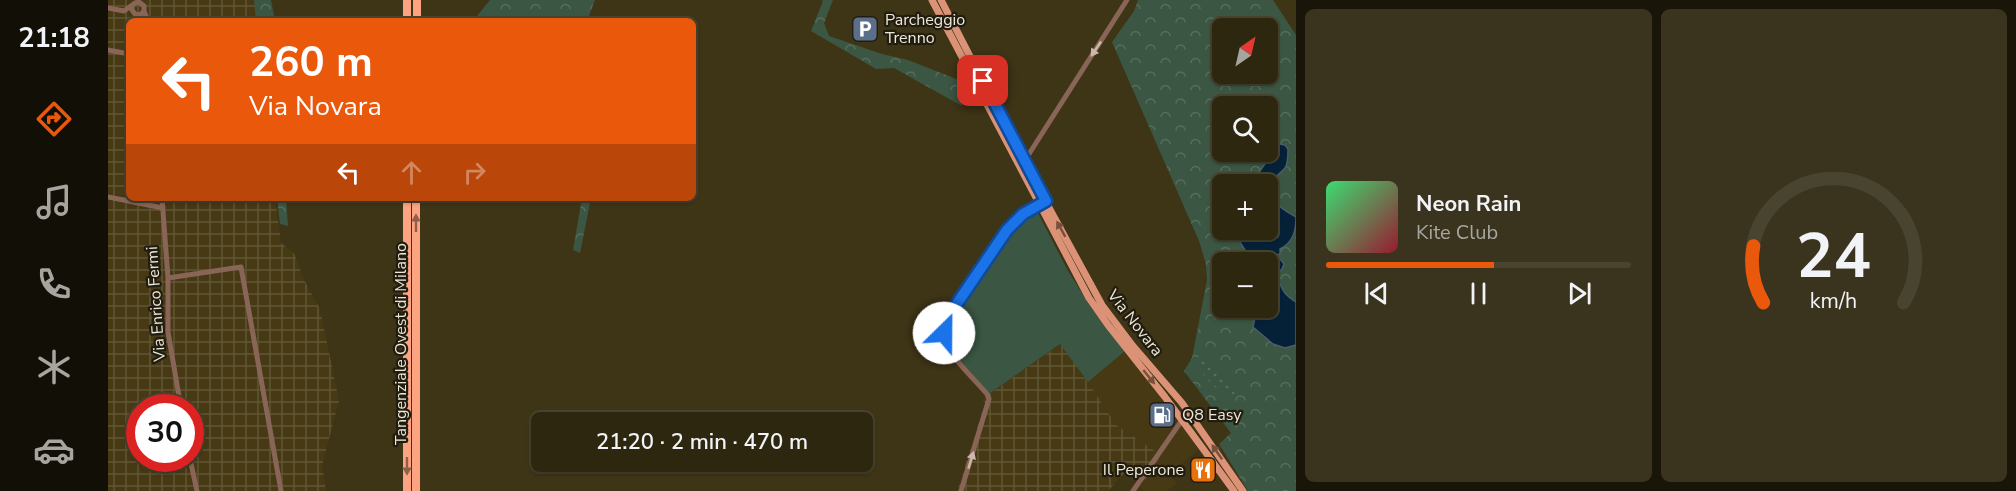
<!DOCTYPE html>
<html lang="it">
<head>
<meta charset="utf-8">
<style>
  :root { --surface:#2e2710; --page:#3a331e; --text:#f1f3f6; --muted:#a7a59f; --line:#494430; --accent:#ea580c }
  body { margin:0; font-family:"Nunito Sans",sans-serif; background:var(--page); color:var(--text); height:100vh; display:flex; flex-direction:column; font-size:22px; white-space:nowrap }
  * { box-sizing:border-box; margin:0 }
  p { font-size:20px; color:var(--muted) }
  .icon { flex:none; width:33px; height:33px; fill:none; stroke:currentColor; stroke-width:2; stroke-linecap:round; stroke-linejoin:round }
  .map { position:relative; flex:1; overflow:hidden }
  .sheet { display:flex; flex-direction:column; gap:9px; padding:9px; background:#191509; width:720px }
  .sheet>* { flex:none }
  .top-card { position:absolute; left:18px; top:18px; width:570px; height:183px; border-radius:9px; box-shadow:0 2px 4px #0004,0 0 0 2px var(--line); background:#ea580c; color:#fff; overflow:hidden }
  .needle { width:39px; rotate:34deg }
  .fabs { position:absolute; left:1104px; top:18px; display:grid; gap:12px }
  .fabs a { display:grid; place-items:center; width:66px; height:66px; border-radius:9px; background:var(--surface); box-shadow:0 2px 4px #0004,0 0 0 2px var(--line); font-size:30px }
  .speed { position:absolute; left:18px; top:394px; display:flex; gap:12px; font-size:30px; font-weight:700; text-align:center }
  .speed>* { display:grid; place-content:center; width:78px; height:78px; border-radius:50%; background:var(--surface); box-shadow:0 2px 4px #0004,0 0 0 2px var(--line); line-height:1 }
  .speed .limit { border:9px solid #d22; background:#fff; color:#111 }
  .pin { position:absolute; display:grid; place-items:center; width:51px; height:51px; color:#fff; margin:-26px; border-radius:12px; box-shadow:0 3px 9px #0006 }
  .me { position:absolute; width:66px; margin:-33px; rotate:23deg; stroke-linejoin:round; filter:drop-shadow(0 0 4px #0008) }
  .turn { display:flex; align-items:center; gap:21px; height:126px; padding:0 24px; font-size:27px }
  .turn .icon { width:78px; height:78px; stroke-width:2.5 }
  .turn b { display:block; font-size:42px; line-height:51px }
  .lanes { display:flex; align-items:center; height:57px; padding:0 24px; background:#0003; justify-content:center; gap:30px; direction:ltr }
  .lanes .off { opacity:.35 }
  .sheet .card { flex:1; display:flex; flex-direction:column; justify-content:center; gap:9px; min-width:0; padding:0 21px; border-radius:9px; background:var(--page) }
  .sheet .dial { align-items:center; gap:0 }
  .dial svg { height:156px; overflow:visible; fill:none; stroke:var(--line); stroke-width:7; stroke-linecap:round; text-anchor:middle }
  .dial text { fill:var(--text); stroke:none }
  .song { display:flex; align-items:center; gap:18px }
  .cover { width:72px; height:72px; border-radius:9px; background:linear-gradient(135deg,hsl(140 70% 55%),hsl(350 70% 35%)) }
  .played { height:6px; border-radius:3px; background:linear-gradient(90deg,var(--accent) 55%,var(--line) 55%) }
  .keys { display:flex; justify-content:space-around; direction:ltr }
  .sheet .tiles { flex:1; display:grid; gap:9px; grid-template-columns:repeat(2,1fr) }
  .trip { position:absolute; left:423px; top:412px; width:342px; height:60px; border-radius:9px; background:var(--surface); box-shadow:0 2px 4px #0004,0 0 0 2px var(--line); font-weight:600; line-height:60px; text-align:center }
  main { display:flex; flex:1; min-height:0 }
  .tab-bar { display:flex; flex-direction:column; width:108px; justify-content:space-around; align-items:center; background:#121006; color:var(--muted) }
  .tab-bar .icon { width:42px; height:42px }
  .tab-bar .selected { color:var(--accent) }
  .tab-bar b { font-size:27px; color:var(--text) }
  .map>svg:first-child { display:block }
  .built { fill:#463913 }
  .industrial { fill:url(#industrial-grid); fill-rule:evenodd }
  .grass { fill:#3b5643 }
  .forest { fill:url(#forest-crowns); fill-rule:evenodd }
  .garden { fill:url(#garden-dots) }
  .water { fill:#052138; stroke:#4b5d68; stroke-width:1.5; fill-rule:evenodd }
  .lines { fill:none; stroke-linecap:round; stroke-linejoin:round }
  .minor { stroke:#896557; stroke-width:5 }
  .major { stroke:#db9277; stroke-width:7 }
  .highway { stroke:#fca382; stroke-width:8 }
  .oneway { fill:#cbbaaa }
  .oneway2 { fill:#8e6049 }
  .oneway3 { fill:#75513e }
  .route-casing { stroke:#114b97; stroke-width:15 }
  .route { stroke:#1a73e8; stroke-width:10 }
  .labels { text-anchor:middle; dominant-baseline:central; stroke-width:4.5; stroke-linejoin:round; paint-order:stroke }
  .poi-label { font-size:16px; fill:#eee8d7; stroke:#211c10; text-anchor:start }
  .street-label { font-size:16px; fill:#eee8d7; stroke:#211c10 }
</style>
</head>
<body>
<main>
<nav class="tab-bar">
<b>21:18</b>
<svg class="icon selected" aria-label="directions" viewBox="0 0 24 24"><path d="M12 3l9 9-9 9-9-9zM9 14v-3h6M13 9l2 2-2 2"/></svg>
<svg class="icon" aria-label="music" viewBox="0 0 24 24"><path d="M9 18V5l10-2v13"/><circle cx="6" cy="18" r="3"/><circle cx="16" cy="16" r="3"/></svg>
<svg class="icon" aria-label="phone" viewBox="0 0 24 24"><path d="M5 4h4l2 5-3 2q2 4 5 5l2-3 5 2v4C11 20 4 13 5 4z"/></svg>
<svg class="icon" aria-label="climate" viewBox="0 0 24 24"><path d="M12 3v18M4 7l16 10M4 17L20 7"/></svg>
<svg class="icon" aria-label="car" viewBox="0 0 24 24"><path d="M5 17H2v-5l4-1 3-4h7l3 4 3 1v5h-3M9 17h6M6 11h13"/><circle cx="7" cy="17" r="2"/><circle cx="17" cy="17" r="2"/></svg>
</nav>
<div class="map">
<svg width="1188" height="491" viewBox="0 0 1188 491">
  <defs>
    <pattern id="industrial-grid" width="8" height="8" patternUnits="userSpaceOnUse" patternTransform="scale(1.5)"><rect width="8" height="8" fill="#463913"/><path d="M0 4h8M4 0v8" fill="none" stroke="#615635"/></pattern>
    <pattern id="forest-crowns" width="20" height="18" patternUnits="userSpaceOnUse" patternTransform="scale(1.5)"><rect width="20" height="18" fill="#3b5643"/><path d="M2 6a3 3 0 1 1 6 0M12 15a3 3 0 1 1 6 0" fill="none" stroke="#586e5d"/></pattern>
    <pattern id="garden-dots" width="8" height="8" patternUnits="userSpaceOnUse" patternTransform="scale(1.5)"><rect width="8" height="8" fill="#3b5643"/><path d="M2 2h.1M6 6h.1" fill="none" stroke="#586e5d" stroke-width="1.8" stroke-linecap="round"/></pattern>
  </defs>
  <rect width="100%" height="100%" fill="#3e3416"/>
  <path class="built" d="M1017,351L1052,395L1091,449L1061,475L1069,483L1059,491H1036L1031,487L1053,455L1008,425L980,382Z"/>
  <path class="industrial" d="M0,0H146L150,21H21V198H167L173,243L186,253L196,280L212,309L231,401L214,465L218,491H0ZM32,408H82V459H32Z
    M953,344L986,391L1008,425L1053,455L1035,484L1017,472L1000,491H849L877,403L874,399Z"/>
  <path class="grass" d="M929,211L959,269L982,306L1017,351L980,382L952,344L881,394L840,345L837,336L851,306L877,267L918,215Z"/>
  <path class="forest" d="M146,0H163L167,21H148Z
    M382,0H487L479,21H365Z
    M713,0H725L716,23L721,36L774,54L800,60L856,82L854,106L786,68L768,69L703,31L715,1Z
    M1030,0H1165L1188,35V491H1140L1111,444L1123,433L1076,371L1084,358L1099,280L1098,264L1091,241L1004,42L1026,11ZM1114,28H1160V74H1114ZM1114,106H1160V152H1114ZM1114,184H1160V230H1114ZM1114,262H1160V308H1114Z
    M169,198H178L180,226L172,224Z
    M474,198H483L472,253L465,250Z"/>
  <path class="garden" d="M1092,352L1130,389L1123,398C1114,395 1093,375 1090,366C1089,361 1090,356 1092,352Z"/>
  <path class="water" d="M1171,144L1177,145L1180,149C1180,154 1180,164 1177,168C1175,171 1170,174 1167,178C1154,198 1172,208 1188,217C1188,230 1186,242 1172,249V254L1169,255L1176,264L1174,269L1168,275C1175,290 1174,293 1188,302V345L1177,348L1165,344L1145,327L1149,308H1160V262H1144L1132,242L1131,230H1160V221L1162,219L1160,217V184H1119L1120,179L1129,181L1132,179L1137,182L1141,178H1147ZM1165,221C1171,225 1173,231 1170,237L1166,239L1159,232L1161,222Z"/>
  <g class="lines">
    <path class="minor" d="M0,8L16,11L27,3L31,2L36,6V11L32,15L27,14L24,10V6
      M36,11L40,21
      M0,50L21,54
      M913,162L921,154L1019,0
      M0,197L55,208
      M54,198L60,278V332L73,408
      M60,278L133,267L173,491
      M82,459L89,491
      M853,491L881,399L879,394C869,382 840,354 836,340C831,318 896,232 913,216C919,210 926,207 933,203
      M1025,491L1074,420"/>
    <path class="major" d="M824,0L981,298L1000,325L1057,397L1126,491
      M833,0L921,171L994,305L1025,346L1074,403L1135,491"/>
    <path class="highway" d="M299,21V0
      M309,21V0
      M299,491V198
      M308,491V198"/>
  </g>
  <defs><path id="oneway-solid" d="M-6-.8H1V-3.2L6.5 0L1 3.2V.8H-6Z" transform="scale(1.5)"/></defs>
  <g class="oneway">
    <use href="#oneway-solid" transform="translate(988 49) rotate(124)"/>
    <use href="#oneway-solid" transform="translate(863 460) rotate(-73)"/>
  </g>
  <g class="oneway2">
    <use href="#oneway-solid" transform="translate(308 223) rotate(-90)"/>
    <use href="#oneway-solid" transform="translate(299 466) rotate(90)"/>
  </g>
  <g class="oneway3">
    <use href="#oneway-solid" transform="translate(953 229) rotate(-119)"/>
    <use href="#oneway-solid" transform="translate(1041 377) rotate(51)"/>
    <use href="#oneway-solid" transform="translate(1109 452) rotate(-125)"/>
  </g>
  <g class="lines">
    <defs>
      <path id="route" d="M836,333L846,308L899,230L915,214L938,201L875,81"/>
    </defs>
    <use href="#route" class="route-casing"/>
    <use href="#route" class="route"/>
  </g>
  <defs>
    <symbol id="parking-square" viewBox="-11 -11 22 22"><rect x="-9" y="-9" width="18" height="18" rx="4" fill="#5c6f8a" stroke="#211c10"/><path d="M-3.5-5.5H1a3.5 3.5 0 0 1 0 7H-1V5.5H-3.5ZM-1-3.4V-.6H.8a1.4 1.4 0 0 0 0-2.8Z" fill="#fff"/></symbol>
    <symbol id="fuel-square" viewBox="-11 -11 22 22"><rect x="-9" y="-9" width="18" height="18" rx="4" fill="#5c6f8a" stroke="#211c10"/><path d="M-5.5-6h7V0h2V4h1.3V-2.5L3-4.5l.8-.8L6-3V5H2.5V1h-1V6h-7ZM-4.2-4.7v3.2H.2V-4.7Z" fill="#fff"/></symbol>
    <symbol id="restaurant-square" viewBox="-11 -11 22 22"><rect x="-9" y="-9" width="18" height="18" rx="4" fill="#e8710a" stroke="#211c10"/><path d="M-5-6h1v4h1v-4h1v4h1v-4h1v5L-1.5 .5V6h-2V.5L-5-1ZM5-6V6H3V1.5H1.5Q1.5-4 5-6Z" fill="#fff"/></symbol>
  </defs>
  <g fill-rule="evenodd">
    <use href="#parking-square" x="742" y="14" width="30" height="30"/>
    <use href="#fuel-square" x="1039" y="400" width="30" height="30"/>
    <use href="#restaurant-square" x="1080" y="455" width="30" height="30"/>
  </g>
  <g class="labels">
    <g class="poi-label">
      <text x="777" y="20">Parcheggio<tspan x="777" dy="18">Trenno</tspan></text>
      <text x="1074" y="415">Q8 Easy</text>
      <text x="1076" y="470" text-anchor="end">Il Peperone</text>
    </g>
    <g class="street-label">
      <text transform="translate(48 304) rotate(-94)">Via Enrico Fermi</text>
      <text transform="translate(1027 323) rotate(52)">Via Novara</text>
      <text transform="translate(293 344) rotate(-90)">Tangenziale Ovest di Milano</text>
    </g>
  </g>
</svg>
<div class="fabs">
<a><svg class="needle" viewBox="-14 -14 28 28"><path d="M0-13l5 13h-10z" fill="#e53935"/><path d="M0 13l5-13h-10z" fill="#a7a59f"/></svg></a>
<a><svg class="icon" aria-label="search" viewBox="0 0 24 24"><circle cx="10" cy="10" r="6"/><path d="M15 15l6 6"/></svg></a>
<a>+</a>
<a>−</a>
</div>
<div class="speed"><div class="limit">30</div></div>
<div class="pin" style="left:875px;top:81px;background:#d93025"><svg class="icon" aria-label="arrive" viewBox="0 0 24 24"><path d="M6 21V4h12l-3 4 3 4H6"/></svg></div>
<svg class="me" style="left:836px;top:333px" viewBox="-20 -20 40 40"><circle r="19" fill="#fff"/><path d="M0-13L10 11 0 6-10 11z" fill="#1a73e8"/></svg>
<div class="trip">21:20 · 2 min · 470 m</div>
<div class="top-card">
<div class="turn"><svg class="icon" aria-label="left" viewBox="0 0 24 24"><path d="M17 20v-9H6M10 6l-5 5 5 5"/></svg><div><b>260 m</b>Via Novara</div></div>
<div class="lanes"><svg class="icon" aria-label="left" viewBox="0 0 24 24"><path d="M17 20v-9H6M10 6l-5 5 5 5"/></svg><svg class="icon off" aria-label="ahead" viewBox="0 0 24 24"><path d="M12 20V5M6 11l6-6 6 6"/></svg><svg class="icon off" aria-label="right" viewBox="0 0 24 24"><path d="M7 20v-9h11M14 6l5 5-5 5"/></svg></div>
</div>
</div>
<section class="sheet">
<div class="tiles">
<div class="card">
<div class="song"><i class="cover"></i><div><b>Neon Rain</b><p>Kite Club</p></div></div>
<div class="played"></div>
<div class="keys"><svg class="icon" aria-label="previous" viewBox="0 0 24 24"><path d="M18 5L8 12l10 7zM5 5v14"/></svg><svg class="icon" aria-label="pause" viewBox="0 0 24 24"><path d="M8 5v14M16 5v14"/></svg><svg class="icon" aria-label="next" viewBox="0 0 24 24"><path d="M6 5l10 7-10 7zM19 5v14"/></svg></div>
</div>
<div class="card dial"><svg viewBox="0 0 100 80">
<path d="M14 69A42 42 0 1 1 86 69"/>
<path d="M14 69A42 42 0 0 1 9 40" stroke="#ea580c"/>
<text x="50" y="56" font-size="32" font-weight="700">24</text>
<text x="50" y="72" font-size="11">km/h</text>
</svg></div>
</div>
</section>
</main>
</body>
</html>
